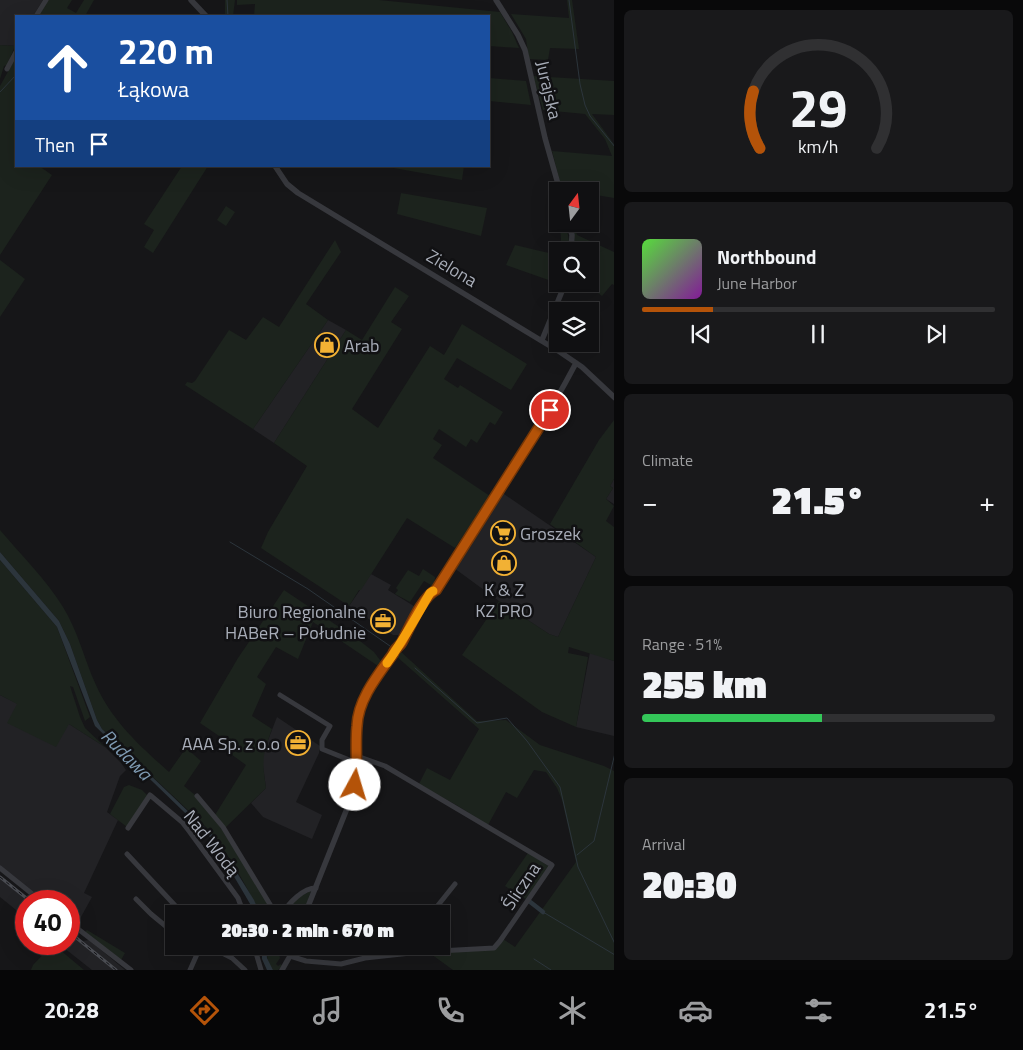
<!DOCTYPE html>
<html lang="en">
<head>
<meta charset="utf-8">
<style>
  :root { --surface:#101012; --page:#19191b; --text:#f1f3f6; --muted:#9c9d9f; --line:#303032; --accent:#b45309 }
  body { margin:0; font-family:"Titillium Web",sans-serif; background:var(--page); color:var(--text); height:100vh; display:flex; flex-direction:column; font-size:19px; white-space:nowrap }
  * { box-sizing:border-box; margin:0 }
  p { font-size:16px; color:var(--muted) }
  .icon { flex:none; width:28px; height:28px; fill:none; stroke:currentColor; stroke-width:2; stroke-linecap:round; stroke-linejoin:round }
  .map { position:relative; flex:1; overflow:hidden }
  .side { display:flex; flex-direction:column; gap:10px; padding:10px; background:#09090a; width:409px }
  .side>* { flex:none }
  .hud { position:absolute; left:15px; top:15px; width:475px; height:152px; border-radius:0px; box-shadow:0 5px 20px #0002,0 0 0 1px var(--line); background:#1a4fa0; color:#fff; overflow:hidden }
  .needle { width:32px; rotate:15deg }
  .controls { position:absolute; left:549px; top:182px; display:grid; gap:10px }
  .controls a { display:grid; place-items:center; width:50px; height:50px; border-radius:0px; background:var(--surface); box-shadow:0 5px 20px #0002,0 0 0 1px var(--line); font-size:25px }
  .speed { position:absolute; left:15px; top:890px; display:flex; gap:10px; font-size:25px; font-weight:700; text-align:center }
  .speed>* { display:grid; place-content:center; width:65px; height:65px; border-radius:50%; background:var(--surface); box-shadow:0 5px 20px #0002,0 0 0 1px var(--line); line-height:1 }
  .speed .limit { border:8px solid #d22; background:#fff; color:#111 }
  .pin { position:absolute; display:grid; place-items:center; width:42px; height:42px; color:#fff; margin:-21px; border:2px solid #fff; border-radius:50%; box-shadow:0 1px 5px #0007 }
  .me { position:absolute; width:55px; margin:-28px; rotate:6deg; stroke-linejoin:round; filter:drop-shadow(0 0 4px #0008) }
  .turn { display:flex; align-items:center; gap:18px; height:105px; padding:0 20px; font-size:22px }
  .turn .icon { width:65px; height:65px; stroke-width:2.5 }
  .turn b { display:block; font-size:35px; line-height:42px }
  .then { display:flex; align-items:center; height:48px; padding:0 20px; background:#0003; gap:10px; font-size:19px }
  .big { font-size:38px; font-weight:800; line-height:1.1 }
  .side .card { flex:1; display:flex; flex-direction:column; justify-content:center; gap:8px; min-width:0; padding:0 18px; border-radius:8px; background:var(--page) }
  .side .dial { align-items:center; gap:0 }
  .dial svg { height:130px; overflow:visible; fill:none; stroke:var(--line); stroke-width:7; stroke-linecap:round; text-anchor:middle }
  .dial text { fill:var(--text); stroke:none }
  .song { display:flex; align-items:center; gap:15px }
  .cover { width:60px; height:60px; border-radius:8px; background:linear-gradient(135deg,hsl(110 70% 55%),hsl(290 70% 35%)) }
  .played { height:5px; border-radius:2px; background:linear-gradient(90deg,var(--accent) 20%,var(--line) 20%) }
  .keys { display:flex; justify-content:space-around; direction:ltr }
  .heat { display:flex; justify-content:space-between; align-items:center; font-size:28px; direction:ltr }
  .charge { height:8px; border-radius:4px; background:linear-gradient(90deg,#34c759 51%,var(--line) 0) }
  .trip { position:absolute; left:165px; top:905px; width:285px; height:50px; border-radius:0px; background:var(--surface); box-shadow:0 5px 20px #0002,0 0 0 1px var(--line); font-weight:800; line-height:50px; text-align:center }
  .tab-bar { display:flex; height:80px; justify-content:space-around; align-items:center; background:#060607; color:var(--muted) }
  .tab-bar .icon { width:35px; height:35px }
  .tab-bar .selected { color:var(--accent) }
  .tab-bar b { font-size:22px; color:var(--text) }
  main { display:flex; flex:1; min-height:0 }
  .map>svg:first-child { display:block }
  .built { fill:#222225 }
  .green { fill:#1c231d }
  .water { fill:#2c353c }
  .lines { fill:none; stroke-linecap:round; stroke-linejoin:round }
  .stream { stroke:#2c353c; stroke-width:1 }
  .canal { stroke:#2c353c; stroke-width:4.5 }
  .minor { stroke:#37383d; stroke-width:5 }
  .tertiary { stroke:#37383d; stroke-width:5.5 }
  .rail-casing { stroke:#4a4c52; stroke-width:3 }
  .rail { stroke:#111113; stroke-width:1; stroke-dasharray:4; stroke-linecap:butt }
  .route-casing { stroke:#753606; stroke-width:12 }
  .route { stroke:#b45309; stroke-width:9 }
  .slow { stroke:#f59e0b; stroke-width:9 }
  .labels { text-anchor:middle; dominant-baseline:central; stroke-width:5; stroke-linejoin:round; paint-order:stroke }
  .street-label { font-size:18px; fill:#a8adb8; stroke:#111113 }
  .poi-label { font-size:18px; fill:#a8adb8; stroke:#111113; text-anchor:start }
  .water-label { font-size:19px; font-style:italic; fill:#7f9bb3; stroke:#111113 }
</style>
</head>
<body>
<main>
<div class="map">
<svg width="615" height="970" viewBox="0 0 615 970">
  <rect width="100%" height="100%" fill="#161618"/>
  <path class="built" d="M0,0H43L33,16H16L15,46L0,45Z
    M328,320L346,330L274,443L253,429Z
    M614,479V504L606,499L613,488L610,486Z
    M501,492L596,557L558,637L549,634L499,601L454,568Z
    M371,574L391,585L388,590L417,608L401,635H393L349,606Z
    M590,652L614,661V736L576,727Z
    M0,695L18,704L8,723L69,724L105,747L121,763L126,770L120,776L107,812L118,820L84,893L92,897L76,926L69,921V901L40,900L0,866Z
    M277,717L320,746L319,753L296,802L322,815L312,839L263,817L251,803L266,788L263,766V753Z
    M0,875L33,901H26V918L0,897Z
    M69,930L83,941L89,940L125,970H92L59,944H69Z"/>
  <path class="green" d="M48,0H72L67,8L76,13L84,0H94L85,16H42L39,14Z
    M225,0H235L233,16H225Z
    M237,0H379L500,12L512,32L519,48L489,46V16H254L255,4L237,5Z
    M567,0H572L579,49L550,48L548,60L529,59L526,39L511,14L569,18Z
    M0,45L15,46L7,65L4,66L0,79Z
    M16,57V166H39L52,175L0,255V86Z
    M533,76L614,81V115L592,114L614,144V198L590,194V191L562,190L552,151L612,156L605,139L585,114L543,110Z
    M489,78L526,81L531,105L489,101Z
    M182,166H208L153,253L144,247L154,230L144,224Z
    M382,166H464L462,180Z
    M401,193L487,208L481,236L397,214Z
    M226,206L235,212L226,226L217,220Z
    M560,224H566L569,241L568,251H558L561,240Z
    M572,224H574L577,235L614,252V285L612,284L602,296L586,284H590V251H574V233Z
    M335,240L341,252L306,304L328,320L253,429L185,385L187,382L192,383L195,381L229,330L246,340L263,317L279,327Z
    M515,245L557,255V253V283L506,265Z
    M0,260L25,279L0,317Z
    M395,287L409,296L391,322L402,329L352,409L378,428L430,346L444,355L462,324L527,364L511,390L457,358L444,379L458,388L460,385L503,412L495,425L490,422L477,443L471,439L466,447L439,429L433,439L442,445L433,458L490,496L455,548L407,518L361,590H359L349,606L261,548L268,532L307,466L274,443L346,330L362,340Z
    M614,420V479L610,486L613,488L606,499L614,506L606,521L614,527V661L569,647L568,653L588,657L576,727L542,712L462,655L499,601L549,634L558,637L596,557L550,524L599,440Z
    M0,530C21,555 46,579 63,607C78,631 84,659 96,685C112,721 140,746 169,772L186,748L201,761L184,786L195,795V797L212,814L272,909L270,914H260C247,886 227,851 207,828L102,729L97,720L70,644L59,621L0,552Z
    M0,560L57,627L90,717L85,721L73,687L70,686L80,717L85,728L105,747L69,724L56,747L7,723L17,704L0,695Z
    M423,569L435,577L434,588L419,611L416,609L431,585L424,581L410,602L395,594L398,590L396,588L408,570L419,576Z
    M284,590L360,641L374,652L383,664L381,668L313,622L298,659L276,647L257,677L266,684L252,716L272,729C262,756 262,760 266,788L225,828L215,815L246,765L224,749L228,742L200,723L238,658Z
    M400,651L477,721L506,720L540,745L604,766L614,771V970H453L431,954L464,950L495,949L503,939L515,947L576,862L562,800L557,788L546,772L534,770L517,798L506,792L488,825L458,806L419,784L427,768L450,780L479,729L396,656Z
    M129,785L142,790L148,796L127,827L110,814L124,787Z
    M528,853L552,868L529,901L505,886Z
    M311,891L303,914H292L290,909C293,900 302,895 311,891Z
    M87,930L125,953L121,960L85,932Z
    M53,944L84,970H31L33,965Z
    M266,946H277L280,958L276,964L278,966L281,964L282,966L278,970H273C267,963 267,955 266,946Z"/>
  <path class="water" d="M0,552L59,621L70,644L97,720L102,729L214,836L254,900L260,914H256L212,839L95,726L57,627L0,560Z
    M262,946H266L267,958L273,970H267L262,959Z"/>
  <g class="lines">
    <path class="stream" d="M227,0L228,16
      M569,0L580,84L585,105L590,116L615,147
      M0,92L16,75
      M230,542L308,589L390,646
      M415,668L477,723L507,718L527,741L560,787L578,867L615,944
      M577,855L594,841L615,753
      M543,912L615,955
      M534,959L551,970"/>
    <path class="canal" d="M529,901L543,912"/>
    <path class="minor" d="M36,16L46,0
      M7,69L16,52
      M280,695L330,726L322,740V749L357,763
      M197,796L223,827L271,906L277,911L285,914
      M128,828L150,795L182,822L189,831L238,898L244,914
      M127,854L183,914
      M0,868L41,901
      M136,899L151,914L174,933
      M283,913C289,903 303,888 316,888
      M431,914L455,884
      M69,922L131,970
      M215,946L220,952L232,958L245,970
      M254,946L261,970
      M290,956L306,961L341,964L365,958L420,952L494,948L500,941L552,865L385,766L357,756
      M190,970L198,952L191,946"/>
    <path class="tertiary" d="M191,0L206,16
      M496,0L518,35L525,50L545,138L560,191
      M275,166L287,184L298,193L560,352L582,367L615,398
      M569,224L572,235L571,251
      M542,340L565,284
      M305,914L352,796L356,772L358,716L370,686L393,654C395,648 400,646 402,642C410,627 422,597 437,590C484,515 535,441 576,363
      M282,970L290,956L294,946"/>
    <defs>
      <path id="rail" d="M0,877L30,901
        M69,932L116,970"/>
    </defs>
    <use href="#rail" class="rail-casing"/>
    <use href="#rail" class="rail"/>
  </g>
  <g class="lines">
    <defs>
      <path id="route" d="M355,785C358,765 355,746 357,726C358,699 378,675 393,654C395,648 400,646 402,642C410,627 422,597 436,590L550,410"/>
    </defs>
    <use href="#route" class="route-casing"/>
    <use href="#route" class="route"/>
    <path class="slow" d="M387,663C403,641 416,617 430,593L433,591"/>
  </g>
  <defs>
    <symbol id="shop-ring" viewBox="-11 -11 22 22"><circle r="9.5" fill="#111113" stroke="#f2b134" stroke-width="1.5"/><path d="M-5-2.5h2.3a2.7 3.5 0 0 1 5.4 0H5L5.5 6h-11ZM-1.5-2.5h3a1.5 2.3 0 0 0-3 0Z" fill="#f2b134"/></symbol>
    <symbol id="supermarket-ring" viewBox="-11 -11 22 22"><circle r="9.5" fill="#111113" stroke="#f2b134" stroke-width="1.5"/><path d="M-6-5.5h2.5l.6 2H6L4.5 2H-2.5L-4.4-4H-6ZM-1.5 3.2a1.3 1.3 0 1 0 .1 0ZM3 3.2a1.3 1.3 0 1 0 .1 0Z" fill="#f2b134"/></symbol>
    <symbol id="office-ring" viewBox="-11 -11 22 22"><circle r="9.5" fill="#111113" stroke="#f2b134" stroke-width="1.5"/><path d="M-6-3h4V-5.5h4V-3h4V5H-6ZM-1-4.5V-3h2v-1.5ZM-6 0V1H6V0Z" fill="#f2b134"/></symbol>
  </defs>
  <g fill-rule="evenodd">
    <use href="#shop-ring" x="313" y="331" width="28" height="28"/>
    <use href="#supermarket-ring" x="489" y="519" width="28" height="28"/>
    <use href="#shop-ring" x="490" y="549" width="28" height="28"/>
    <use href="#office-ring" x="369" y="607" width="28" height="28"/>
    <use href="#office-ring" x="284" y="729" width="28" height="28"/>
  </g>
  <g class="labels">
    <g class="street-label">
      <text transform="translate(549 90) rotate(77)">Jurajska</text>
      <text transform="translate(452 268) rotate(31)">Zielona</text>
      <text transform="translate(212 843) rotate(52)">Nad Wodą</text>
      <text transform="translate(521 886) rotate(-56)">Śliczna</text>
    </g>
    <g class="poi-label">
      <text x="344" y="345">Arab</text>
      <text x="520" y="533">Groszek</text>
      <text x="504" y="589" text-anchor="middle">K &amp; Z<tspan x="504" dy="21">KZ PRO</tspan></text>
      <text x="366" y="611" text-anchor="end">Biuro Regionalne<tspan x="366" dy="21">HABeR – Południe</tspan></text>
      <text x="280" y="743" text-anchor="end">AAA Sp. z o.o</text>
    </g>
    <g class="water-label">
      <text transform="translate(127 754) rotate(45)">Rudawa</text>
    </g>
  </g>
</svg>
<div class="controls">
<a><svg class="needle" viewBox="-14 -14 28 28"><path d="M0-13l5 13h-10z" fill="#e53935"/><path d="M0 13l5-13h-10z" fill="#9c9d9f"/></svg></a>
<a><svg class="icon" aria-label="search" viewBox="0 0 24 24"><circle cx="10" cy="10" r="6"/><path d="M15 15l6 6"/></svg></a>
<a><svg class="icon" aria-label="layers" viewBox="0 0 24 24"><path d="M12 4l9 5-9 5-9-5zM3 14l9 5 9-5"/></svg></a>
</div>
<div class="speed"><div class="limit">40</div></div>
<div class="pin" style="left:550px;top:410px;background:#d93025"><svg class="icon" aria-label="arrive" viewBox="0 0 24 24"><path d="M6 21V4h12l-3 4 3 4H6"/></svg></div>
<svg class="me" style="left:355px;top:785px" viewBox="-20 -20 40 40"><circle r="19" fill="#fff"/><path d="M0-13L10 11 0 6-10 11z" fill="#b45309"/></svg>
<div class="trip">20:30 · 2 min · 670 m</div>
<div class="hud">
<div class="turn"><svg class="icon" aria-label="ahead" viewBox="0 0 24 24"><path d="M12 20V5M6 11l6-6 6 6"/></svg><div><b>220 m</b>Łąkowa</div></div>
<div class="then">Then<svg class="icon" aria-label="arrive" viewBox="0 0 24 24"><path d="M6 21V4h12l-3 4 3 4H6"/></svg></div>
</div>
</div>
<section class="side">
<div class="card dial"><svg viewBox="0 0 100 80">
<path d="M14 69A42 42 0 1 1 86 69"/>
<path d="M14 69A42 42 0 0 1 10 34" stroke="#b45309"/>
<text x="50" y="56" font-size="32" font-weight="700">29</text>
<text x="50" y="72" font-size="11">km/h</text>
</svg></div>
<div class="card">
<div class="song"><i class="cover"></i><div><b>Northbound</b><p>June Harbor</p></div></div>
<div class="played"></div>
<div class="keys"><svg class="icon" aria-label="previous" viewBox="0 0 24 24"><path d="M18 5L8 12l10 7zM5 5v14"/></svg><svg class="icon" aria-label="pause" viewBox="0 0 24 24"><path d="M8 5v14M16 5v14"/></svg><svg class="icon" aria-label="next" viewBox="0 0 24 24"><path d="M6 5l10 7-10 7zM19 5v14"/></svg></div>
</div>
<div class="card"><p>Climate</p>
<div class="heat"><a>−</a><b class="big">21.5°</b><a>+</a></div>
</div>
<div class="card"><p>Range · 51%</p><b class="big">255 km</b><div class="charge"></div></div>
<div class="card"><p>Arrival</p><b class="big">20:30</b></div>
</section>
</main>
<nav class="tab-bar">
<b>20:28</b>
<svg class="icon selected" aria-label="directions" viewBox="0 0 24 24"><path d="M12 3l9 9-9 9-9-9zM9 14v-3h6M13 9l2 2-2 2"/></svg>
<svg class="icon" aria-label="music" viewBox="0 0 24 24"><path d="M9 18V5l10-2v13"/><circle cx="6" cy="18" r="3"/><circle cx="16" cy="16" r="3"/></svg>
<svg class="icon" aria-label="phone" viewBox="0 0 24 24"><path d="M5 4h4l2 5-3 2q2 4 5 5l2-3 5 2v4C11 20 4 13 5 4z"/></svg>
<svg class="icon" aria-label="climate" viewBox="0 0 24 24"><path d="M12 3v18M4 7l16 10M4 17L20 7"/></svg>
<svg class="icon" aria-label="car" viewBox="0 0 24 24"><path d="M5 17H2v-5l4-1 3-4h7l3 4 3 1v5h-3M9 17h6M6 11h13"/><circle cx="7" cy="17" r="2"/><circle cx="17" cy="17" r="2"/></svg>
<svg class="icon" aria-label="filters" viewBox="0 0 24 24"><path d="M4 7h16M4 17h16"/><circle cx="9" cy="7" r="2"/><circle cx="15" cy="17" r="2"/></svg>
<b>21.5°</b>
</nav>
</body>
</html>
